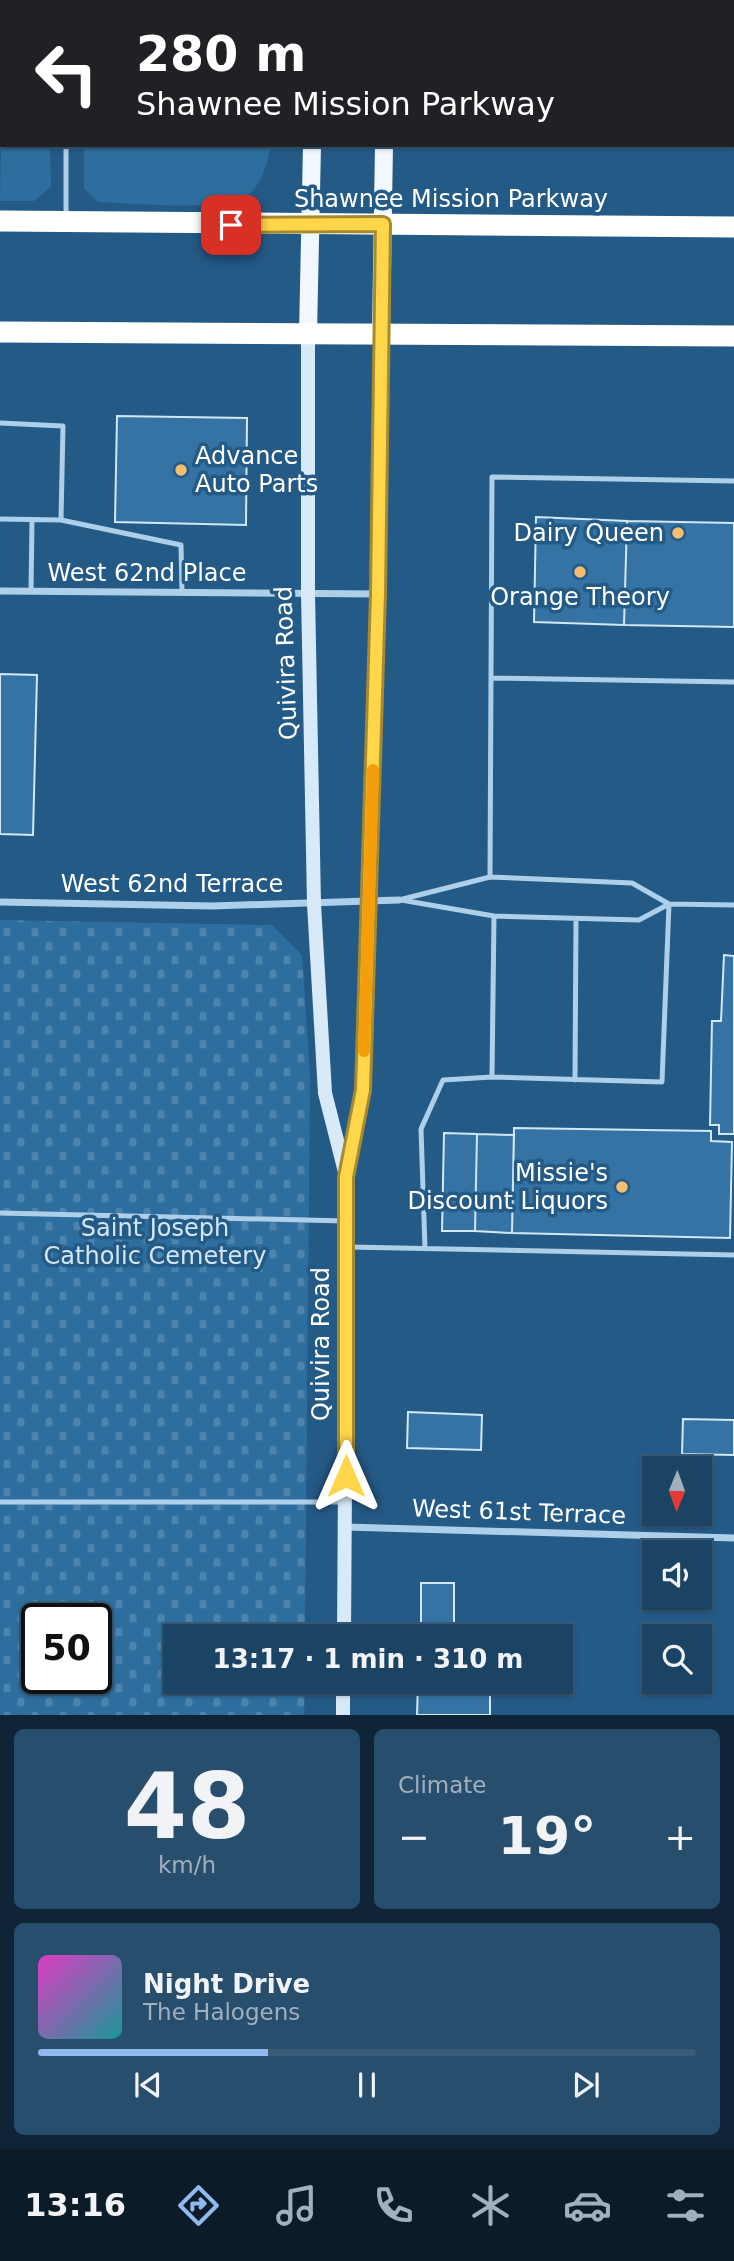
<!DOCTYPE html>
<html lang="en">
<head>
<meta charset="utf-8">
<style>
  :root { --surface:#1b4464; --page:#284e6d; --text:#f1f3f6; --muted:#a0b0bf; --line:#395c78; --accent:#90b9f0 }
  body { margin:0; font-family:"DejaVu Sans",sans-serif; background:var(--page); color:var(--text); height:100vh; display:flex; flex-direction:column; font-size:26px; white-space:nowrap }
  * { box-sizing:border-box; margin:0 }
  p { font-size:23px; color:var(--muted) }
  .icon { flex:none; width:38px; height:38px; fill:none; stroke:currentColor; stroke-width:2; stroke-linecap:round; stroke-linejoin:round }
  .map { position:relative; height:1715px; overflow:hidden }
  .side { display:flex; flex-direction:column; gap:14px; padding:14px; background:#0f2537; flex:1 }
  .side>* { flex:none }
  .banner { position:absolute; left:0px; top:0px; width:735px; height:147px; box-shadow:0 2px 5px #0004,0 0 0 2px var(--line); background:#202124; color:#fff; overflow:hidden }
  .needle { width:46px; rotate:181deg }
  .controls { position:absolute; left:642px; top:1456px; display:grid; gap:14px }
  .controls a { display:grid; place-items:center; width:70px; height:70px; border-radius:0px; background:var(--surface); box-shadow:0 2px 5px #0004,0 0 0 2px var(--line); font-size:35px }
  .speed { position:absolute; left:21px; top:1603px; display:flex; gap:14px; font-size:35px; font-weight:700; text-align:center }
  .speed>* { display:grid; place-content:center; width:91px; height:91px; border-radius:50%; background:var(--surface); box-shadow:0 2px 5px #0004,0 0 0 2px var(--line); line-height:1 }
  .speed .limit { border:4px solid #111; border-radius:10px; background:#fff; color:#111 }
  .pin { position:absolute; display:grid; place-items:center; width:60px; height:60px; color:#fff; margin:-30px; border-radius:14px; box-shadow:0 4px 10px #0006 }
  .me { position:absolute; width:77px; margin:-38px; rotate:0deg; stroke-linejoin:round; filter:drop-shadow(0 0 5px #0008) }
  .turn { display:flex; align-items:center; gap:24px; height:147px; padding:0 21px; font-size:32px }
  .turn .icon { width:91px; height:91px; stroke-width:2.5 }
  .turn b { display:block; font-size:49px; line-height:60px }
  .big { font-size:52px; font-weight:700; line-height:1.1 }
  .side .widget { flex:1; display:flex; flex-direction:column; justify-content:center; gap:10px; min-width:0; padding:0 24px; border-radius:10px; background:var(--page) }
  .side .dial { align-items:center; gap:0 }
  .dial b { font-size:91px; line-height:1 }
  .song { display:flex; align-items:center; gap:21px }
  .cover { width:84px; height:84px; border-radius:10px; background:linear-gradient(135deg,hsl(310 70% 55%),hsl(180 70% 35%)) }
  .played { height:7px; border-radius:4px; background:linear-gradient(90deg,var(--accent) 35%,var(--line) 35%) }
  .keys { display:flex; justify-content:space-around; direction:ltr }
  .heat { display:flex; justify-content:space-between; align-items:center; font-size:38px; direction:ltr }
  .side .tiles { flex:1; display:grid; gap:14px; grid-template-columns:1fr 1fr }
  .widget:last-child { grid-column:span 2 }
  .trip { position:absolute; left:163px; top:1624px; width:410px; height:70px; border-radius:0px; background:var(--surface); box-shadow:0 2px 5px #0004,0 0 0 2px var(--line); font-weight:700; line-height:70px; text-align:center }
  .tabs { display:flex; height:112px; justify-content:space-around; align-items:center; background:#0b1b28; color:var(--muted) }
  .tabs .icon { width:49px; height:49px }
  .tabs .on { color:var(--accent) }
  .tabs b { font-size:32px; color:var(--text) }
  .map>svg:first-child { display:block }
  .grass { fill:#2e6e9e }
  .cemetery { fill:url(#cemetery-stones); fill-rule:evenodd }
  .building { fill:#3473a3; stroke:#d2e7f7; stroke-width:2 }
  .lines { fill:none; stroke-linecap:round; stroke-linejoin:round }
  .lane { stroke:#aecfe9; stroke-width:5 }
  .street { stroke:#aecfe9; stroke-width:7 }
  .secondary { stroke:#d8e9f7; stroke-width:14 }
  .primary { stroke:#f1f7fe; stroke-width:18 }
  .highway { stroke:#fff; stroke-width:21 }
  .route-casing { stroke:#a68a30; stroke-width:18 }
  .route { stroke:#ffd54a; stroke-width:12 }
  .slow { stroke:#f59e0b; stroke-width:12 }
  .poi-dot { fill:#f3be71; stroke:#245a86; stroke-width:2.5 }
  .labels { text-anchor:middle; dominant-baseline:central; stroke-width:7; stroke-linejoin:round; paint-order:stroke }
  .street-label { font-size:24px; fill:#fff; stroke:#245a86 }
  .poi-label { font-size:24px; fill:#fff; stroke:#245a86; text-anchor:end }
  .park-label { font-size:24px; fill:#d2e7f7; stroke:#245a86 }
</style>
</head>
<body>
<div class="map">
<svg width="734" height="1715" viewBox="0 0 734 1715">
  <defs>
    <pattern id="cemetery-stones" width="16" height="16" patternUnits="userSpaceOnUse" patternTransform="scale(1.75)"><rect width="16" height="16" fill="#2e6e9e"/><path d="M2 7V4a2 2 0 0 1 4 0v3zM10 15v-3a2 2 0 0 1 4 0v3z" fill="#4d84ad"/></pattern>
  </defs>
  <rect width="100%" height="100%" fill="#245a86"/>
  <path class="grass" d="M2,93V145H50L51,187L34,201H0Z
    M84,145H271C268,162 261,188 245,197C218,212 131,203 98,202L84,188Z"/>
  <path class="cemetery" d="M0,920L272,925L302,955L310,1076L305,1636H175V1682H305L304,1715H0ZM37,1619H96V1678H37Z"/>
  <path class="building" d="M591,0H734V40L733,2H589Z
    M117,416L247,418L246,525L115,522Z
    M536,517L627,521L624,625L534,622Z
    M627,521L734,523V627L624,625Z
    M0,674L37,675L33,835L0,834Z
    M724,955L734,956V1134H719V1125H710L712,1021H721Z
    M514,1128L711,1131V1141L732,1142L730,1238L512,1233Z
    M444,1133L477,1134L475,1231H442Z
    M477,1134L514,1135L512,1233L475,1231Z
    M408,1412L482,1415L481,1450L407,1448Z
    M683,1419L734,1420V1455L682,1454Z
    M421,1583H454V1636H421Z
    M418,1682H457V1692L490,1693V1715H417Z"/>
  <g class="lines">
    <path class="lane" d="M66,2V0
      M66,145V215
      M0,423L63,426L61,520
      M0,519L61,520L181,545L182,592
      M31,591L32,520
      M492,678L734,682
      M490,877L492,477L734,481
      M399,900L490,877L632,883L669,904L734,905
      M401,900L494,916L639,920L669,904
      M492,1077L662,1082L669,904
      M575,1080L576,919
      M0,1213L346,1221
      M349,1247L734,1255
      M425,1249L421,1129L443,1080L492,1077L494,916
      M0,1502H342"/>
    <path class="street" d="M0,591L378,594
      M0,902L212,906L399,900
      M345,1527L734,1538"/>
    <path class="secondary" d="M308,334V593L314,904L325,1093L345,1172
      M344,1636L347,1177L364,1090L378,594L381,333
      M343,1715V1682"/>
    <path class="primary" d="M314,2V0
      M386,2V0
      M381,333L384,145
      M308,334L312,145"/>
    <path class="highway" d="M0,221L734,227
      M0,332L734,336"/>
  </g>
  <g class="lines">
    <defs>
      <path id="route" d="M231,225L383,224L378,594L363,1090L346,1177V1476"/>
    </defs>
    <use href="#route" class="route-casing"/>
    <use href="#route" class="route"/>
    <path class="slow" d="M364,1051L373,770"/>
  </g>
  <g class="poi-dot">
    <circle cx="181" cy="470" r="7"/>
    <circle cx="678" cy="533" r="7"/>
    <circle cx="580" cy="572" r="7"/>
    <circle cx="622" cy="1187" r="7"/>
  </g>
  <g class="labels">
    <g class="street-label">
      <text x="451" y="199">Shawnee Mission Parkway</text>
      <text x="147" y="573">West 62nd Place</text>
      <text transform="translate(286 663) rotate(-92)">Quivira Road</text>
      <text x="172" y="884">West 62nd Terrace</text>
      <text transform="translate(321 1344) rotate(-90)">Quivira Road</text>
      <text transform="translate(519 1512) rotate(2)">West 61st Terrace</text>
    </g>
    <g class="poi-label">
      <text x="195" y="456" text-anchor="start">Advance<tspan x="195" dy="28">Auto Parts</tspan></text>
      <text x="664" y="533">Dairy Queen</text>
      <text x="580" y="597" text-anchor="middle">Orange Theory</text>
      <text x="608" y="1173">Missie's<tspan x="608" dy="28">Discount Liquors</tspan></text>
    </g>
    <g class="park-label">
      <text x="155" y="1228">Saint Joseph<tspan x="155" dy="28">Catholic Cemetery</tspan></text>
    </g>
  </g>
</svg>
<div class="controls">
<a><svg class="needle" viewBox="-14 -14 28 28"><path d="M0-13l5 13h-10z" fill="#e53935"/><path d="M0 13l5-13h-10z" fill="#a0b0bf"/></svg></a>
<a><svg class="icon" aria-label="sound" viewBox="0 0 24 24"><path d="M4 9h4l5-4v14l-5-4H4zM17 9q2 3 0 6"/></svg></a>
<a><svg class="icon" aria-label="search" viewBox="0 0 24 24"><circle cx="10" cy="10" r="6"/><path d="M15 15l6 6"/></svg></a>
</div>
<div class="speed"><div class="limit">50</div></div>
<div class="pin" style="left:231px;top:225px;background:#d93025"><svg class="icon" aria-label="arrive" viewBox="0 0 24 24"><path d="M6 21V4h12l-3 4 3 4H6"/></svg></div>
<svg class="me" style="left:346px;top:1476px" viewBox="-20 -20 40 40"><path d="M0-17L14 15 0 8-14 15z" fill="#ffd54a" stroke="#fff" stroke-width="4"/></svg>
<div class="trip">13:17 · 1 min · 310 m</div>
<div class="banner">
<div class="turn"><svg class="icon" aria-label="left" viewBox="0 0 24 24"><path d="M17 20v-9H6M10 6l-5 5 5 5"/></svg><div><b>280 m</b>Shawnee Mission Parkway</div></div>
</div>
</div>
<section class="side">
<div class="tiles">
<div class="widget dial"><b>48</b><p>km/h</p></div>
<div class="widget"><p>Climate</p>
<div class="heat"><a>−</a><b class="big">19°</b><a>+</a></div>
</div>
<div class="widget">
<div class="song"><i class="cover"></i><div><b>Night Drive</b><p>The Halogens</p></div></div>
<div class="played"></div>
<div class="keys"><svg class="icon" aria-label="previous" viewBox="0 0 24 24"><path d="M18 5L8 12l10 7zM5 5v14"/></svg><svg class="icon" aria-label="pause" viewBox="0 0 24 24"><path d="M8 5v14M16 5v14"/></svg><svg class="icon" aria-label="next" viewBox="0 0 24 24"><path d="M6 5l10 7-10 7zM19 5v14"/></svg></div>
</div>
</div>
</section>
<nav class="tabs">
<b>13:16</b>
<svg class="icon on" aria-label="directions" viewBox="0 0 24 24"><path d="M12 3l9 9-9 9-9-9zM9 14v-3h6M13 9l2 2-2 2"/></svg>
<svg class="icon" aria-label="music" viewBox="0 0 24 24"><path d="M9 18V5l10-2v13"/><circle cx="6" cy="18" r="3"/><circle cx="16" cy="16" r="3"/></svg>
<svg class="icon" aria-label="phone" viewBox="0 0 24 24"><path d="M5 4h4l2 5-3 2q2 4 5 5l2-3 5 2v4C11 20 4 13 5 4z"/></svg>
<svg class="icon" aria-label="climate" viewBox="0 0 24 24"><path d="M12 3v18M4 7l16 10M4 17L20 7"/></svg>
<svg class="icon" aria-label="car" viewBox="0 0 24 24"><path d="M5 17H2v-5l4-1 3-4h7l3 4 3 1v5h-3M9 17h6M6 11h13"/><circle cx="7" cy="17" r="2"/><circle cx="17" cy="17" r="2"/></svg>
<svg class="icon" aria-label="filters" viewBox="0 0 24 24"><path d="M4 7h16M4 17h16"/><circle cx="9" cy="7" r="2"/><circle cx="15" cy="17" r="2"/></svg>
</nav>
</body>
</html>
